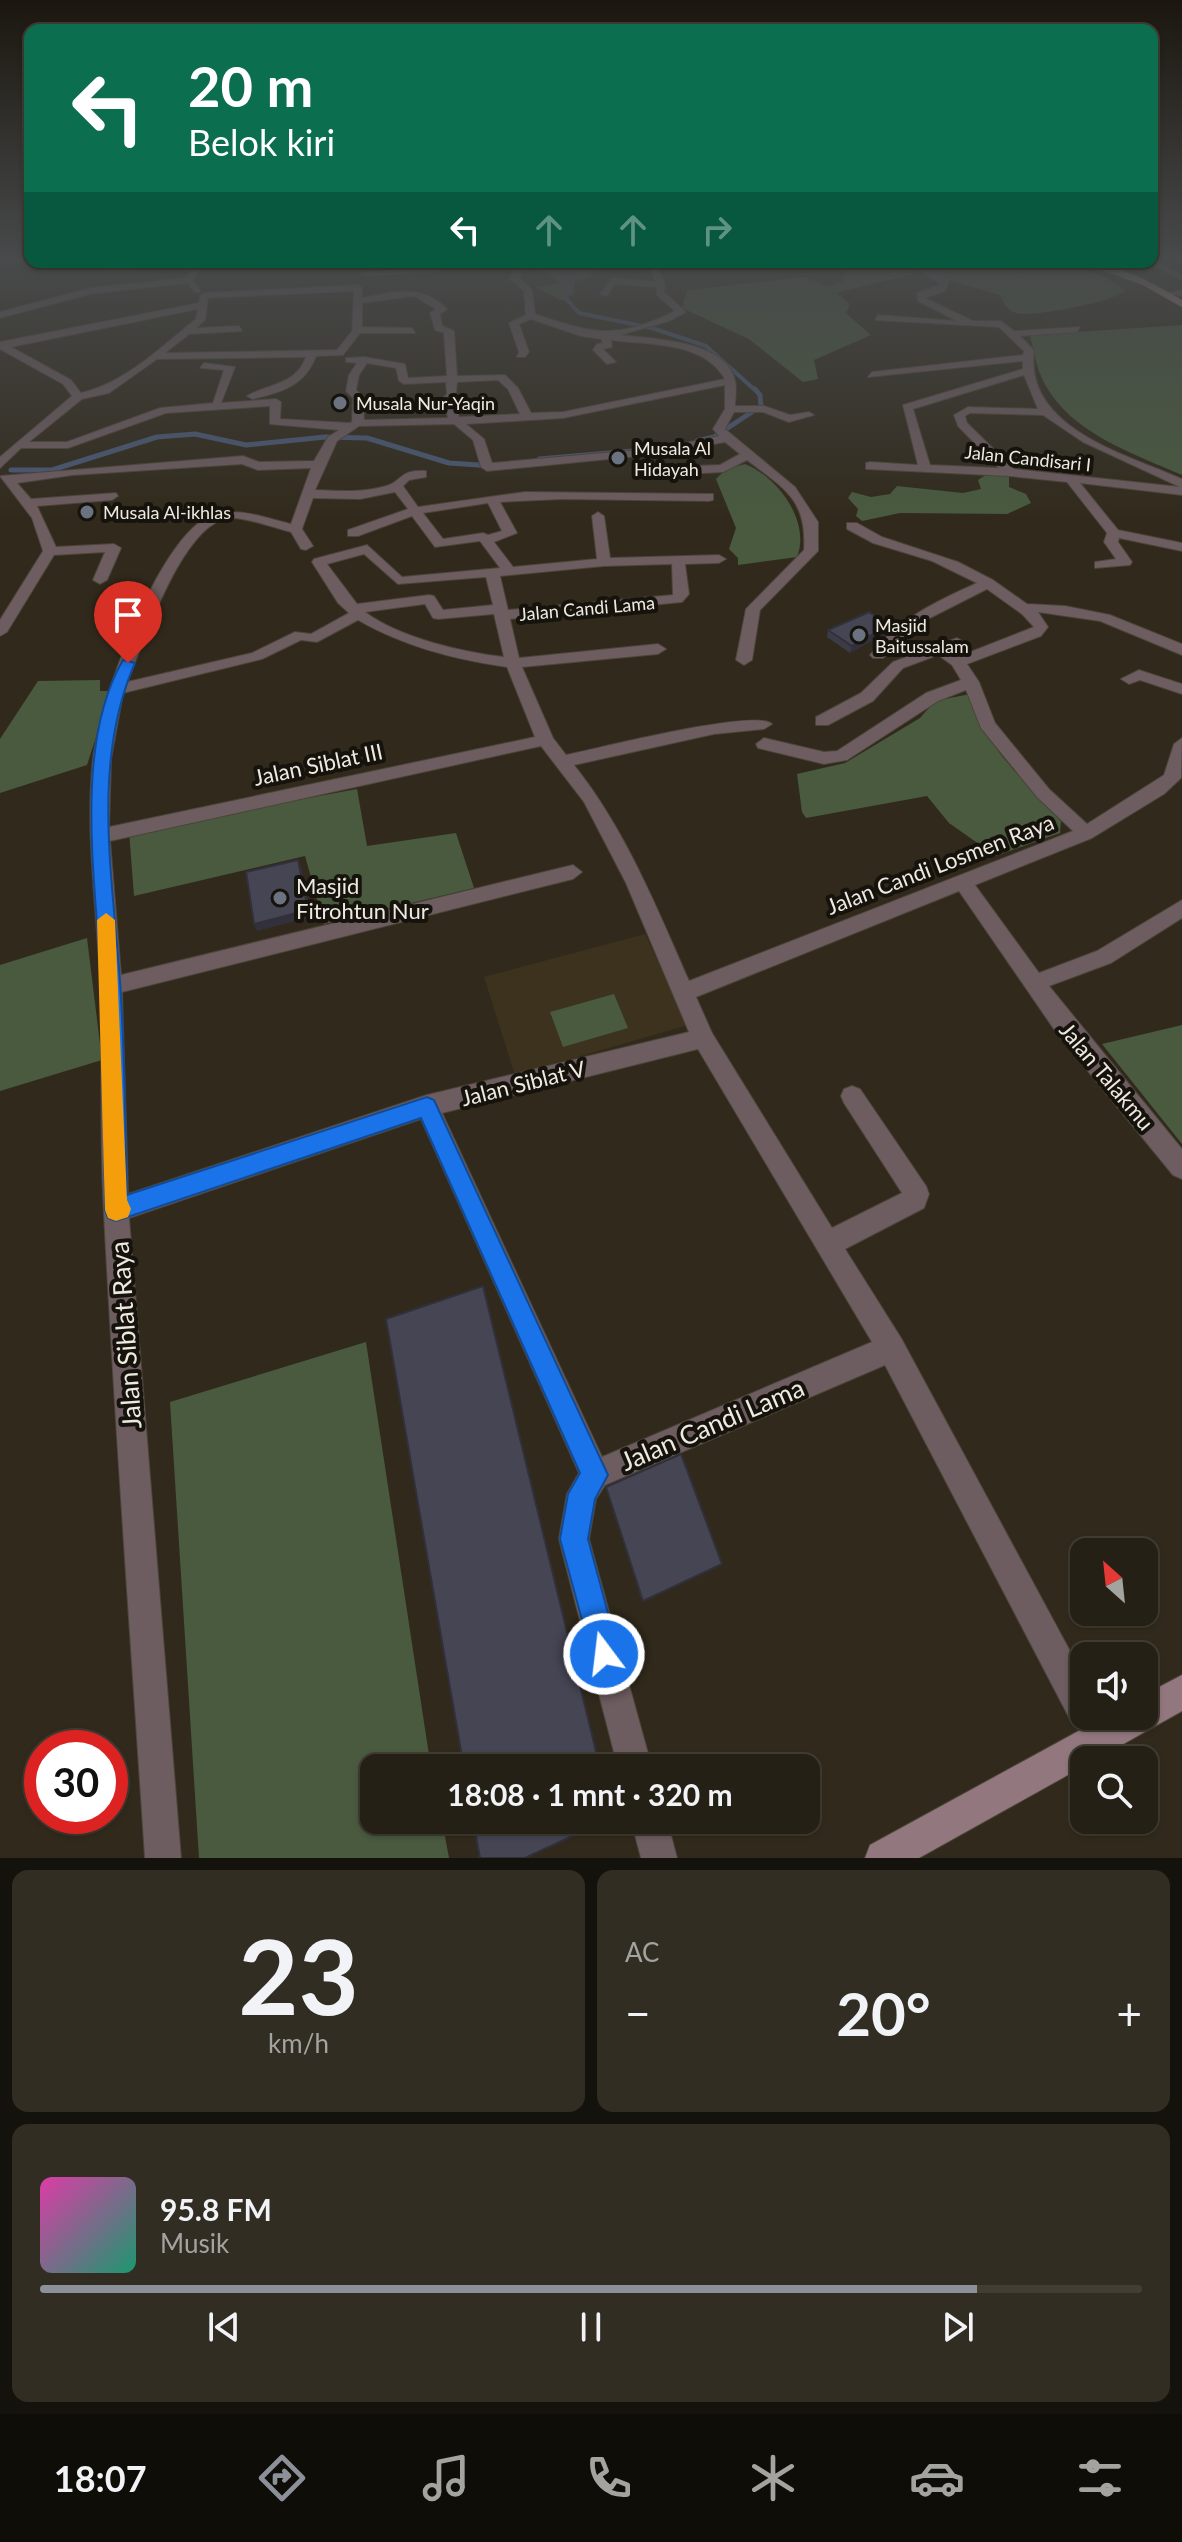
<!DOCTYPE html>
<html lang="id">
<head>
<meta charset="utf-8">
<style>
  :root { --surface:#252015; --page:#312d22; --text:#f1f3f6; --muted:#a3a3a0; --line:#423e34; --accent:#8c9099 }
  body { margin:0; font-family:Lato,sans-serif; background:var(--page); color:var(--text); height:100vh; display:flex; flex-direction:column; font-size:30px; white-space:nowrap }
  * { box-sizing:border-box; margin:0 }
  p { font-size:26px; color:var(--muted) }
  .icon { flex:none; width:44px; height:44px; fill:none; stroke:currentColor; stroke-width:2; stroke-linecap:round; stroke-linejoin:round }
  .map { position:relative; height:1858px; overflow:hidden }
  .details { display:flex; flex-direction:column; gap:12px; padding:12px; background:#14120c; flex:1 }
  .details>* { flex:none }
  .guide { position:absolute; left:24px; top:24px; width:1134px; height:244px; border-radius:16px; box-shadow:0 2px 6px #0004,0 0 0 2px var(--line); background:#0b6e4f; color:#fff; overflow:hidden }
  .needle { width:52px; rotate:333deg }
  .buttons { position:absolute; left:1070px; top:1538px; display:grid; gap:16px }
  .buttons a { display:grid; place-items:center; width:88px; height:88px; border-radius:16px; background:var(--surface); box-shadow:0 2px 6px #0004,0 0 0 2px var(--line); font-size:40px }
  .speed { position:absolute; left:24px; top:1730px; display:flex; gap:16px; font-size:40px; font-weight:700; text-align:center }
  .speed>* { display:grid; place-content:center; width:104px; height:104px; border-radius:50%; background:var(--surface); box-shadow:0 2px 6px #0004,0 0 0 2px var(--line); line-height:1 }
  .speed .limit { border:12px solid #d22; background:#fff; color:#111 }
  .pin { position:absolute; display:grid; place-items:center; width:68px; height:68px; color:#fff; margin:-82px -34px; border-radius:50% 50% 50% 0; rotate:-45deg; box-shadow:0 0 8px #0007 }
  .pin .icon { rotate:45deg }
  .me { position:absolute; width:88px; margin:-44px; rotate:345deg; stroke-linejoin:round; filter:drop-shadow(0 0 6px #0008) }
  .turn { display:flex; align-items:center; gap:28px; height:168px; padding:0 32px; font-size:36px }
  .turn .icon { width:104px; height:104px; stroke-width:2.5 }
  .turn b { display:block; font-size:56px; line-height:68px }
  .lanes { display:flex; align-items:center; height:76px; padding:0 32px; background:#0003; justify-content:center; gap:40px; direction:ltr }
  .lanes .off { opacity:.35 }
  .big { font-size:60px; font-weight:700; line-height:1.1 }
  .details .widget { flex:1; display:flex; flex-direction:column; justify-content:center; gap:12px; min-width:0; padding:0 28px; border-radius:16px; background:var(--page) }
  .details .dial { align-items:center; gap:0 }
  .dial b { font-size:104px; line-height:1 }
  .song { display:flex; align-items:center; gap:24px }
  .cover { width:96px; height:96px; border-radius:12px; background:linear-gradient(135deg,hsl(320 70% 55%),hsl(160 70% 35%)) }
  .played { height:8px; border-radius:4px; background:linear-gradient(90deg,var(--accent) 85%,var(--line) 85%) }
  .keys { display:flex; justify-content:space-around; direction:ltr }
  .heat { display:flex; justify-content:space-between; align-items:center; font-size:44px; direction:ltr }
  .details .tiles { flex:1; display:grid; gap:12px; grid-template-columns:1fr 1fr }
  .widget:last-child { grid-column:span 2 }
  .trip { position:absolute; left:360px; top:1754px; width:460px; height:80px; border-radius:16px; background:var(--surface); box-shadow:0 2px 6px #0004,0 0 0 2px var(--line); font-weight:700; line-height:80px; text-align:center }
  .tabs { display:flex; height:128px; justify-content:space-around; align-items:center; background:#0f0d08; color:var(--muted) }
  .tabs .icon { width:56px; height:56px }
  .tabs .active { color:var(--accent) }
  .tabs b { font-size:36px; color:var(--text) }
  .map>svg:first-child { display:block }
  .built { fill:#3c321e }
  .green { fill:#495a3f }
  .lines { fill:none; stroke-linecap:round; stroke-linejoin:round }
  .stream-far1 { stroke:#4a5874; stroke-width:4 }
  .stream { stroke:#4a5874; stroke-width:5 }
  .minor-casing { stroke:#4b4538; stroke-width:2 }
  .secondary-casing { stroke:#4b4538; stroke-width:2 }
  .trunk-casing { stroke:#4b4538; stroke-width:2 }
  .minor { fill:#6d5c60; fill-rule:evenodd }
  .secondary { fill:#92787e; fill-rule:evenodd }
  .trunk { fill:#bc96a0; fill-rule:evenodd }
  .wall { fill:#3c3b48 }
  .shaded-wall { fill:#31303b }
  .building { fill:#464554; stroke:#31303b; stroke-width:2 }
  .route { fill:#1a73e8; stroke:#114b97; stroke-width:2 }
  .slow { fill:#f59e0b }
  .worship-dot { fill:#6b7280; stroke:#16130d; stroke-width:3 }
  .labels { text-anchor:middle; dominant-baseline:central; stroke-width:8; stroke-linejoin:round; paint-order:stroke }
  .far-poi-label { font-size:18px; fill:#eee9e1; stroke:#16130d; text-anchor:start }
  .far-street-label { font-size:18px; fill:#eee9e1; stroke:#16130d }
  .street-label { font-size:22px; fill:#eee9e1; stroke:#16130d }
  .poi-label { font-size:22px; fill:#eee9e1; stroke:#16130d; text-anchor:start }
  .near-street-label { font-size:26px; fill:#eee9e1; stroke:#16130d }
</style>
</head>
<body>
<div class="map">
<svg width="1182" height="1858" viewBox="0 0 1182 1858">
  <rect width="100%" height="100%" fill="#312a1c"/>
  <path class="built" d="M85,262H197L193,267L109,272L89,268Z
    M645,934L688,1025L515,1075L484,977Z"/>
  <path class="green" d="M560,262H600L592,277L575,282L574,294L562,301L535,287L561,283L541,270L560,268Z
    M848,262H897L918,273L836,293L850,304L846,313L871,335L814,360L818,379L803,382L749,339L682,308L687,290L804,277L827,286L843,281Z
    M914,262H1066L1106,278L1126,291C1114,301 1032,318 1016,313C1007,310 1004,304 1000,295L950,281Z
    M1182,325V475C1130,452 1061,430 1039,371C1035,360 1033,347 1030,335Z
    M745,464C778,477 811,522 797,557L738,565V558L729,549L736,528L716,479L726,469Z
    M987,474L1009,476V487L1026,494L1031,503L1007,514L900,513L862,521L856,516L858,509L848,498L852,492L871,497L890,494L897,486L963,493L981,489L978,480Z
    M100,680V691H111L87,765L0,793V739L38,681Z
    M970,694C977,738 1030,787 1061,821L1060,833L996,856L949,823L927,796L806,818L802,812L797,774L845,763L920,718L935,701Z
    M357,789L367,846L456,833L474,888L324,924L305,856L134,896L129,831Z
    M87,938L102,1060L0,1091V965Z
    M614,994L628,1028L563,1047L550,1012Z
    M1182,1025V1144L1102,1044Z
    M366,1342L431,1768H374V1820H442L449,1858H199L170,1402Z"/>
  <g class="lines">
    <path class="stream-far1" d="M590,262L572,277L563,295L579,313L652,328L706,346L756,391"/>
    <path class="stream" d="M697,441L714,437L761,406L760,395L755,389
      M539,459L644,450
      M11,470H52L157,437L195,434L246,445L325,437L367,438L449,463L493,466"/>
    <defs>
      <path id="minor" d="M5,258H13L14,261L7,263Z
        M1153,260L1182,274V280L1146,262Z
        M197,262H205L193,280L201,292H195L187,283L90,294L0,318V312L90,288L186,278Z
        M516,262H524L519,278L532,290L535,314C594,334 616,340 675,311L657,295L656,287L615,284L607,296L600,294L612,278L655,282L648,262H656L665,285L664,292L686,312L669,321L620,335C651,339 728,340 735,381C737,389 735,398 735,406H764L790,415L809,412L814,415L789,422L763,412H734L725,429L795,487L818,522V551L760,610L752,660L744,665L736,660L746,609L804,550C807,499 784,488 747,460L723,472L666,475L660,471L666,467L720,465L740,454L725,442L660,454L487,471L481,467L473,440L454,424L359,426L337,441L315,490C339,491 363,493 386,486C402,482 399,469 426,471V477L409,480L403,486L418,507L525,492L713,494V500L709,501L562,499L500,502L517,533L494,542L513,567L597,559L592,516L598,512L604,516L610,558L719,555L726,559L719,563L685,564L689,594L682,602L510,619L519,658L658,644L666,649L658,654L522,667L553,738L566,755C596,749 757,708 772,724L764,729L714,734L574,765C625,829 656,906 689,981L1073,831L1037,797L981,728L966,690L938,701L847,760L824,764L758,748L756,744L764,738L824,752L837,751L926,693L961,680L952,665L938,655L903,668L873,701L828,725H816V717L861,693L893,662L957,638L964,642L950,650L960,656L1034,627L1022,614L987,589L920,623L883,658H873L870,655C898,619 937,601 977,583L932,561L873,543L847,529V523H857L882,537L958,562L993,580L1027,604L1065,606L1110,615L1182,644V655L1100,621L1038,612L1048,627L1041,636L967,664L979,682L995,723L1049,789L1087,824L1164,775L1174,744L1182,738L1181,778L1164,794L1092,838L975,885L1039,973L1097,951L1182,900V918L1111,963L1049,986L1182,1149V1179L1173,1175L1056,1032L959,891L696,997L712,1033L832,1228L902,1193L844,1103L841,1096L844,1089L852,1086L860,1089L926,1186L929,1194L924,1208L845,1249L901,1338L1084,1677V1716H1099L1096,1723L1084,1728L1072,1723L885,1365L605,1485L596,1499L589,1539L652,1768H618L559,1539L567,1494L579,1473L421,1119L129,1218L181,1858H145C131,1643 115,1429 104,1214C100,1146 102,1077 101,1008C100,926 84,842 93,759C100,701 152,557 200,522C227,502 262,517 291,524L311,468L258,470L242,464L73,475L17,483L31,499L116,493L118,496L112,500L37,506L56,547L114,544L121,548L107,580L100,584L93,580L105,552L54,555L7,632L0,636V620L43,551L32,518L0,476L243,456L259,462L314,461L328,437L339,430L270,424V406L166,413L68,448H21L0,468V457L72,396L63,384L0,349V342L199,303L200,296L204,293L358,285L362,288V298C393,292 422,283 447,309L440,314L442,326L454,331L457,376L505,375L518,388L531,413L563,412L725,379C703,341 649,345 611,340L612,347L603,349L616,362L607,364L593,350L597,344L603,343L601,339L581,336L531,319L519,324L529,352L525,357H517L519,352L509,323L526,315L524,291L510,279ZM354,291L352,331L337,350L165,353L189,334L242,331L239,326L196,328L205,320L208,298ZM414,296L436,309L430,313L435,330L444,333L447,376L408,378L405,364L364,357L346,358V362L357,363L349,375L346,391L353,398L352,422L349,423L280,419L281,402L276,399L221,403L235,367L204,363L200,368L224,370L213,403L160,408L67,442H29L82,399L109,393L157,359L306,357C295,386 269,383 247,396L252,399C280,393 305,386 316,356L343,355L360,333H415L412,328L362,327V303ZM198,309L196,319C161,347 125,383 81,393L71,380L11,347ZM367,363L396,368L399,381L404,384L446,382L447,394L444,397L448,418L364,420L363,397L356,390L359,375ZM498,380L508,389L520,414L459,417L453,395L456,392L457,382ZM725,385V409L713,429L719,436L660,448L492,463L484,439L466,424L563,418ZM395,492L408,509L348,530V536H358L412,516L435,547L480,541L500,568L402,577L367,545L314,559L312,562L338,603L349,613L311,634L295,632L252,653L127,682C144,644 182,522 230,518C245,517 275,528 291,532L301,549L306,550L313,546L302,529L313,498L360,499ZM488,503L502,531L488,535L483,533L443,539L423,513ZM364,554L398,584L486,577L493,605L443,610L434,596L429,595L357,604L327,564ZM672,564L673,595L508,610L500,576L604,566ZM425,604L433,618L438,619L494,614L504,657C462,652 400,638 365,612ZM358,620C403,646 456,660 507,667L535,737L109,827L111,759L123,693L262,659L301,640L317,642ZM541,746L584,802L626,883L689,1032L427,1095L128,1194L122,992L573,879L582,872L573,865L121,975L110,841ZM698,1049L872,1342L602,1457L442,1113Z
        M904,262H914L949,281L945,291L925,298L973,321H1001L1014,331L1080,327L1077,332L1020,336L1034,350C1024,429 1126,454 1182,479V495L1080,483L1118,530L1182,543V551L1119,538L1118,542L1132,562L1130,565L1095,568V562L1116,559L1104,542L1107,533L1067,482L1010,476L866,469V463L870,462L918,465L903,405L1023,369V361L868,377L872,372L1023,355L1024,351L999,327L875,320L878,315L957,321L918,301L917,293L941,284ZM1024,375L1038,409L968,407L954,415L958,426L999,468L930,465L913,409ZM970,413L1043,415L1083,442L1180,487L1014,469L967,423L965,416Z
        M435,267L438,272L364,276L360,273Z
        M1182,290V296L1165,294Z
        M1139,670L1182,684V694L1140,680L1129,684L1121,679Z
        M631,1820H667L677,1858H641Z"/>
      <path id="secondary" d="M1182,1675V1711L1095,1760H1084V1766L919,1858H865L870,1845L1106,1716H1144V1695Z"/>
      <path id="trunk" d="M1080,262C1116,262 1152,283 1182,300V307L1143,285Z"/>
    </defs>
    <use href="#minor" class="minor-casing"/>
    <use href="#secondary" class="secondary-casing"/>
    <use href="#trunk" class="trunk-casing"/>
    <use href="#minor" class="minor"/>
    <use href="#secondary" class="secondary"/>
    <use href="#trunk" class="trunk"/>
  </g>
  <path class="wall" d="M828,630L888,632L850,653L827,637Z
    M606,1487L722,1564L642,1601Z"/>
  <path class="shaded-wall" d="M890,625L888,632L850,653L852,646Z
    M298,860L301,867L311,917L257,931L254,924Z"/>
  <path class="building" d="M869,612L890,625L852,646L828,630Z
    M298,860L308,910L254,924L246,872Z
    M483,1286L600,1768H464L386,1319Z
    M681,1454L722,1564L643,1601L606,1487Z
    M473,1820H607L525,1858H480Z"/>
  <linearGradient id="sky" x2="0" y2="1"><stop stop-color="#1b170f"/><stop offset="0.5" stop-color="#484a4b"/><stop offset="1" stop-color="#484a4b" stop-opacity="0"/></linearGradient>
  <rect width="1182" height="518" fill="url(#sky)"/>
  <path class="route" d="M123,660L135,663C91,763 113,877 120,982C125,1053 125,1124 127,1195L427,1097L434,1100L608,1475L595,1499L588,1539L619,1654L615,1664L604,1668L594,1664L560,1539L568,1494L580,1473L421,1118L116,1221L108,1218L105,1210C104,1135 105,1059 101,984C97,888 72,747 123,660Z"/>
  <path class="slow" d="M106,913L115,920L127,1200L131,1209L128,1217L116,1221L108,1218L105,1210L97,920Z"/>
  <g class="worship-dot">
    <circle cx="340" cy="403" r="8"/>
    <circle cx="618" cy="458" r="8"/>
    <circle cx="87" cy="512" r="8"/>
    <circle cx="859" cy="635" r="8"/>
    <circle cx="280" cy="898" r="8"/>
  </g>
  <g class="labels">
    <g class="far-poi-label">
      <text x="356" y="403">Musala Nur-Yaqin</text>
      <text x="634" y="448">Musala Al<tspan x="634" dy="21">Hidayah</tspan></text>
      <text x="103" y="512">Musala Al-ikhlas</text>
      <text x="875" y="625">Masjid<tspan x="875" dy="21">Baitussalam</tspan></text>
    </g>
    <g class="far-street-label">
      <text transform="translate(1028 458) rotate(6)">Jalan Candisari I</text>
      <text transform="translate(587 608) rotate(-5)">Jalan Candi Lama</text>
    </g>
    <g class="street-label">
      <text transform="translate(318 764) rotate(-12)">Jalan Siblat III</text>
      <text transform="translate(940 864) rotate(-21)">Jalan Candi Losmen Raya</text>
      <text transform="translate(1107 1076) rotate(50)">Jalan Talakmu</text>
      <text transform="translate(523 1083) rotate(-14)">Jalan Siblat V</text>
    </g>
    <g class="poi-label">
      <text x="296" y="885">Masjid<tspan x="296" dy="25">Fitrohtun Nur</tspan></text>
    </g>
    <g class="near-street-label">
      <text transform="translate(125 1335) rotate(-94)">Jalan Siblat Raya</text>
      <text transform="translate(712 1424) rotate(-23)">Jalan Candi Lama</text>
    </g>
  </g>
</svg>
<div class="buttons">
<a><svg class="needle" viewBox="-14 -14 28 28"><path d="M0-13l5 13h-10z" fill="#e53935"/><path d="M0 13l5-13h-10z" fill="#a3a3a0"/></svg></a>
<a><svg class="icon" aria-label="sound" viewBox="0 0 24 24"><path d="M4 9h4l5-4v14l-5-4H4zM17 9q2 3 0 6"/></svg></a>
<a><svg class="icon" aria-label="search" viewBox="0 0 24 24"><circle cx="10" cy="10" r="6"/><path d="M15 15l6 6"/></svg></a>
</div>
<div class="speed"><div class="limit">30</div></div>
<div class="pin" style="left:128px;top:663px;background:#d93025"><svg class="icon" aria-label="arrive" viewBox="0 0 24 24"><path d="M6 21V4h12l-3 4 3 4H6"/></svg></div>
<svg class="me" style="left:604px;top:1654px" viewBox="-20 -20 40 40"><circle r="17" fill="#1a73e8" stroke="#fff" stroke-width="3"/><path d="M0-11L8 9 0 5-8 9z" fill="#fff"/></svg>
<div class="trip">18:08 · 1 mnt · 320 m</div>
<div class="guide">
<div class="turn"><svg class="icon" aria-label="left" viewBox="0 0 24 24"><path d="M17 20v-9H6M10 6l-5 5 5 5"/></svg><div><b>20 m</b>Belok kiri</div></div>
<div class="lanes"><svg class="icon" aria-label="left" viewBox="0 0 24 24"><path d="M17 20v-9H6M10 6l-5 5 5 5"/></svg><svg class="icon off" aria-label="ahead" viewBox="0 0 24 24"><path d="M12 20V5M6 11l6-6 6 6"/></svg><svg class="icon off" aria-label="ahead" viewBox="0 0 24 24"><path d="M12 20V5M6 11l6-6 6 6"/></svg><svg class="icon off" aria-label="right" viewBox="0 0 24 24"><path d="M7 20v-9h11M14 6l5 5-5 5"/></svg></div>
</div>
</div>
<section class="details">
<div class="tiles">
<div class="widget dial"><b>23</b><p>km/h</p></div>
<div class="widget"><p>AC</p>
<div class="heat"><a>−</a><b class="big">20°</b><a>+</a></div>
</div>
<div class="widget">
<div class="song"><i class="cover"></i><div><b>95.8 FM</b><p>Musik</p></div></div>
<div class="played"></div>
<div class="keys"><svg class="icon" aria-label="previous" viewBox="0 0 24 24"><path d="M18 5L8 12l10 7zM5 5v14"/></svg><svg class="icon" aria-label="pause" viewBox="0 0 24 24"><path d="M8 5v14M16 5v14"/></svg><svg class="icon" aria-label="next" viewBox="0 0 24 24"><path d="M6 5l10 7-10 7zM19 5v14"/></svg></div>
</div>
</div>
</section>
<nav class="tabs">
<b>18:07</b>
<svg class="icon active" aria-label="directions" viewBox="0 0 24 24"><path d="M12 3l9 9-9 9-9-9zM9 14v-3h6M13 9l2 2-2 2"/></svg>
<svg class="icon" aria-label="music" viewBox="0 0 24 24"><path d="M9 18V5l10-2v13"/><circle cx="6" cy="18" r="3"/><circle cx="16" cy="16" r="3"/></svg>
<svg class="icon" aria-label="phone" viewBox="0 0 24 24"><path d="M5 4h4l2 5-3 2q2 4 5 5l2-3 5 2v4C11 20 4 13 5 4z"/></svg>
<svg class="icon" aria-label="climate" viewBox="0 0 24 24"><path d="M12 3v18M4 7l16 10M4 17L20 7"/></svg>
<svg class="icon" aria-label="car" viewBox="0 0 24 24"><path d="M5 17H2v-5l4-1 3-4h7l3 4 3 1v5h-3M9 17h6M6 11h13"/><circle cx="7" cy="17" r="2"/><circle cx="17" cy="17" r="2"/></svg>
<svg class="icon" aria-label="filters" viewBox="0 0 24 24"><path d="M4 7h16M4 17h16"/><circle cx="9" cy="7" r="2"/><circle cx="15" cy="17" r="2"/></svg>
</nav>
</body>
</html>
